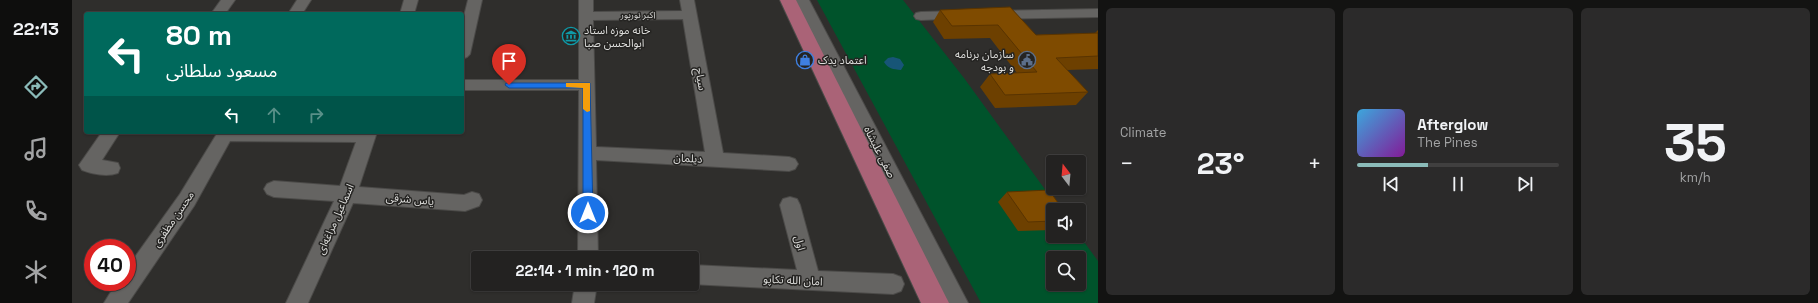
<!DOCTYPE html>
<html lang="en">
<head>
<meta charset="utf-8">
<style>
  :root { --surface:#232221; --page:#2b2a2a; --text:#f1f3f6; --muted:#a3a4a5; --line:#403f3f; --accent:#8bbbb9 }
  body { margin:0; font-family:"Space Grotesk","Noto Sans Arabic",sans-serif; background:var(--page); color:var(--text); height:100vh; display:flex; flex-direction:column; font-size:15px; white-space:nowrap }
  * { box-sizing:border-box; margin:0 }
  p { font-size:13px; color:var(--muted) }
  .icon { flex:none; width:22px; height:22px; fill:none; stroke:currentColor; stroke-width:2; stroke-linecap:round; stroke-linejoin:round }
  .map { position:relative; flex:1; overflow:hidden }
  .drawer { display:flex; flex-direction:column; gap:8px; padding:8px; background:#131312; width:720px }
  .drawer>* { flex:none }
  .guide { position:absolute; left:12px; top:12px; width:380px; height:122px; border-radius:4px; box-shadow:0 1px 3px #0004,0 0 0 1px var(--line); background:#00695c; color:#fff; overflow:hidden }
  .needle { width:26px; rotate:344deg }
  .tools { position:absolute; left:974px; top:155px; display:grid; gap:8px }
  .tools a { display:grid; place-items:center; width:40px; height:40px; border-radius:4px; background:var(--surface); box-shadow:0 1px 3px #0004,0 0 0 1px var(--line); font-size:20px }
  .speed { position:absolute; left:12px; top:239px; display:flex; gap:8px; font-size:20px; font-weight:700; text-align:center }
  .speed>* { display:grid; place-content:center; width:52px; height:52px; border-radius:50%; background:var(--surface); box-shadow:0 1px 3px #0004,0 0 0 1px var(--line); line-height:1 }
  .speed .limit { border:6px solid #d22; background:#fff; color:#111 }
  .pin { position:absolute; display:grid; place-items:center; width:34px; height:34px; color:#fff; margin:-41px -17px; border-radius:50% 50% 50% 0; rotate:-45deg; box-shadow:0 0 4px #0007 }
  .pin .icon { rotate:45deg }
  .me { position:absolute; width:44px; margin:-22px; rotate:0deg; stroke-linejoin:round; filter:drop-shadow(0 0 3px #0008) }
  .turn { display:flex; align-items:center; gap:14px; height:84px; padding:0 16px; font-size:18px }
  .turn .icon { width:52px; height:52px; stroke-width:2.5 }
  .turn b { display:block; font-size:28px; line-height:34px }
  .lanes { display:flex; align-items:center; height:38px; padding:0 16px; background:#0003; justify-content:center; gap:20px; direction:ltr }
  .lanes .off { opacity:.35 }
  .big { font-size:30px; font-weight:700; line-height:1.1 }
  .drawer .tile { flex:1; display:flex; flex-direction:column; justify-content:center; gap:6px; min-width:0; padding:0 14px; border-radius:6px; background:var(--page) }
  .drawer .dial { align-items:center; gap:0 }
  .dial b { font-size:52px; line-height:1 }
  .song { display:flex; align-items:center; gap:12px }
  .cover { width:48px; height:48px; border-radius:6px; background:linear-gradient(135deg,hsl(200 70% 55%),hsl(290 70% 35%)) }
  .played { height:4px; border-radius:2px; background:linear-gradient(90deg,var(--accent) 35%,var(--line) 35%) }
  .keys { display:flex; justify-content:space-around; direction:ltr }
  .heat { display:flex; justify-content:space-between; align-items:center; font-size:22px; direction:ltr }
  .drawer .tiles { flex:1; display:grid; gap:8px; grid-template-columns:repeat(3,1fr) }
  .trip { position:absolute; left:399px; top:251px; width:228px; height:40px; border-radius:4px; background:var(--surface); box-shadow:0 1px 3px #0004,0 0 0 1px var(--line); font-weight:700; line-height:40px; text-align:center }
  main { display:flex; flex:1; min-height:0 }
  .tabs { display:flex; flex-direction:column; width:72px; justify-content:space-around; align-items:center; background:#0e0e0d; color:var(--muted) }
  .tabs .icon { width:28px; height:28px }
  .tabs .active { color:var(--accent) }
  .tabs b { font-size:18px; color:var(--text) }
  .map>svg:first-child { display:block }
  .green { fill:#00532b; fill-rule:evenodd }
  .water { fill:#175577 }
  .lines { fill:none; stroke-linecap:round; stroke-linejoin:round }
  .minor-casing { stroke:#4b4a48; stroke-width:2 }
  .major-casing { stroke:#4b4a48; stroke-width:2 }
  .minor { fill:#656462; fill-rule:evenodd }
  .major { fill:#aa6377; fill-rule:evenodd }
  .wall { fill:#6d4000 }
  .building { fill:#7f4b00; stroke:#593400 }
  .route { fill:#1a73e8; stroke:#114b97 }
  .slow { fill:#f59e0b }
  .labels { text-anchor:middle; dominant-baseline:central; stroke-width:3; stroke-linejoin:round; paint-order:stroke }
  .far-street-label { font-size:9px; fill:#dededc; stroke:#252422 }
  .poi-label { font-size:11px; fill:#dededc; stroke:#252422; text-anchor:start }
  .street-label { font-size:11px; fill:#dededc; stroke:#252422 }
</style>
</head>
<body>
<main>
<nav class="tabs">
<b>22:13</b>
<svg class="icon active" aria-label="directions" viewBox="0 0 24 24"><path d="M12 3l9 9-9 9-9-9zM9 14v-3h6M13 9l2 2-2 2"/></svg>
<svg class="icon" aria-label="music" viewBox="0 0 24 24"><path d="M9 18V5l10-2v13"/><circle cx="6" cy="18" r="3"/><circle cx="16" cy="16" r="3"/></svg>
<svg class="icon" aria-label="phone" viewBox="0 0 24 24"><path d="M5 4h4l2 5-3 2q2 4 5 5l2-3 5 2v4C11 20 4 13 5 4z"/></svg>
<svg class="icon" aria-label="climate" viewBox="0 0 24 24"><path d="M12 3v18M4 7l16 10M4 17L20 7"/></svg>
</nav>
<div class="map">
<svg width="1026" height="303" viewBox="0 0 1026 303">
  <rect width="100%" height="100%" fill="#2f2e2c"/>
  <path class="green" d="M745,0H831L892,78L988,210H981V236L1007,235L1026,261V303H909ZM981,258H1007V284H981Z"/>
  <path class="water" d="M821,57L828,59L832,65L829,70C821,69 816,69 812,62L816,58Z"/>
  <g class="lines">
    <defs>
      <path id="minor" d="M149,0H163L153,14H139Z
        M225,0H239L230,14H216Z
        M332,0H346L342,14H328Z
        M396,0H410L398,54L395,57L390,59V24Z
        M507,0H521V12L610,11L608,0H622L651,153L717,157L723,159L726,164L723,169L717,171L524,160L526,258H506L507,90H390V80H507ZM611,19L633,152L524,147L521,20Z
        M723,0H737L896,303H874Z
        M1026,9V17L922,19L917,18L915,15L917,12L922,11Z
        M890,11L895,12L897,15L895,18L849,20L844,19L842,16L844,13L849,12Z
        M30,132H48L30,160L46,163L48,168L46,173C35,177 20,174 10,170L7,165Z
        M146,132H305L287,187L392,195L400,192L407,194L410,200L407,206L393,211L281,203L236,303H214L262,201L202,197L195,194L192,189L195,184L202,181L268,186L284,142L158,141L122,206L56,303H32L45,282H55V268L108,194Z
        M718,197L725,199L728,205L746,271L821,274L829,277L832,284L829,291L821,294L618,284H620V265L725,270L708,205L711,199Z
        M503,284H525L522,303H500Z"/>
      <path id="major" d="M708,0H724L877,303H849Z"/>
    </defs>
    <use href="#minor" class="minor-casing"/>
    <use href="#major" class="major-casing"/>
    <use href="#minor" class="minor"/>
    <use href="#major" class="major"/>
  </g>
  <path class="wall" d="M868,10L964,35L1023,33L1026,30V69L995,70L1016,92L1004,105L923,108L908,87L918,74L945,73L918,38L872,39L861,22Z
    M935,192L981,210V230L946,231L926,202Z"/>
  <path class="building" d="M938,7L964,35L1026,33V56L984,58L1016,92L933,95L918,74L965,72L926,25L880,26L868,10Z
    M977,190L991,210H981V221L956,222L935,192Z"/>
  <path class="route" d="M434,83H518L521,213L519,216H512L511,213V88H437L433,85Z"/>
  <path class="slow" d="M494,83H518V111L515,112L511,109V88L494,87Z"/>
  <defs>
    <symbol id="museum-ring" viewBox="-11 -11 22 22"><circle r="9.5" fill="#252422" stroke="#0f9aa8" stroke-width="1.5"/><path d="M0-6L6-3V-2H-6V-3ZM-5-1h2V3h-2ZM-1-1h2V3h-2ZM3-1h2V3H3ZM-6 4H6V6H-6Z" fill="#0f9aa8"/></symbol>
    <symbol id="shop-ring" viewBox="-11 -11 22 22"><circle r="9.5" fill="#252422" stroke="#3f7fe0" stroke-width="1.5"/><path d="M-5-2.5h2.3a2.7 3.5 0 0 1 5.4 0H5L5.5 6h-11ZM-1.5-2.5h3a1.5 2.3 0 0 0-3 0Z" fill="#3f7fe0"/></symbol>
    <symbol id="civic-ring" viewBox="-11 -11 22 22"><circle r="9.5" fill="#252422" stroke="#5c6f8a" stroke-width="1.5"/><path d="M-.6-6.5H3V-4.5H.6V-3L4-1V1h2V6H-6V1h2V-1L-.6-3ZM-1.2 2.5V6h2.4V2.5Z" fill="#5c6f8a"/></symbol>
  </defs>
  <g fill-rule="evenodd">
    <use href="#museum-ring" x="489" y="26" width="20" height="20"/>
    <use href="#shop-ring" x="723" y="50" width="20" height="20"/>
    <use href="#civic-ring" x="945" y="50" width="20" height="20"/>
  </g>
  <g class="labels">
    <g class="far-street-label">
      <text x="566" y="15">اکبر نورپور</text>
    </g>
    <g class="poi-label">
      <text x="512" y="30">خانه موزه استاد<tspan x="512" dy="13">ابوالحسن صبا</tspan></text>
      <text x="942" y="54" text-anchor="end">سازمان برنامه<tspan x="942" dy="13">و بودجه</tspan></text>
      <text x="746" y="60">اعتماد یدک</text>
    </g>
    <g class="street-label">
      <text transform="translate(629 79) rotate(80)">سیاح</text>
      <text transform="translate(808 152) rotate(63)">صفی علیشاه</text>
      <text transform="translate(616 158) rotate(3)">دیلمان</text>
      <text transform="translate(338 199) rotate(5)">یاس شرقی</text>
      <text transform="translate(101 219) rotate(-56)">محسن مظفری</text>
      <text transform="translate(263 219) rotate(-66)">اسماعیل مراغه‌ای</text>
      <text transform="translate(728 243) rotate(75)">اول</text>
      <text transform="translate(721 280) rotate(3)">امان الله تکاپو</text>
    </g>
  </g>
</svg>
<div class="tools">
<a><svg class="needle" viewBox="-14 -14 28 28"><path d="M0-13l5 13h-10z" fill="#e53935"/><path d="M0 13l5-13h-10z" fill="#a3a4a5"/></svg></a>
<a><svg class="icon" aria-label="sound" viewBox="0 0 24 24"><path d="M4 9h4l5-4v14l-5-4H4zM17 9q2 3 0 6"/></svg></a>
<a><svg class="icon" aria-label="search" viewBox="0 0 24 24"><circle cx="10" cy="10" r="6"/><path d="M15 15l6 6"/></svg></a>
</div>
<div class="speed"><div class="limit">40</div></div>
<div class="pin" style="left:437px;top:85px;background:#d93025"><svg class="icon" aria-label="arrive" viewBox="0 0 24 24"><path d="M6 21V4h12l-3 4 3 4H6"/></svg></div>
<svg class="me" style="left:516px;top:213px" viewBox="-20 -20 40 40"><circle r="17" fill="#1a73e8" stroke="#fff" stroke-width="3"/><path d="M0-11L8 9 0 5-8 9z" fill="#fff"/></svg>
<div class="trip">22:14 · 1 min · 120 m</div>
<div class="guide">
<div class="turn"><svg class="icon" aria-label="left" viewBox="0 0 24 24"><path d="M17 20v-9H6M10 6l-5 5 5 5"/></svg><div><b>80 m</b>مسعود سلطانی</div></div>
<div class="lanes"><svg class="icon" aria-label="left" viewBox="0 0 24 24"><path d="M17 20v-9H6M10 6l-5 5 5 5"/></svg><svg class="icon off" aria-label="ahead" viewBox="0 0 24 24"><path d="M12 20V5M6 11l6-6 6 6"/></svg><svg class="icon off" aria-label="right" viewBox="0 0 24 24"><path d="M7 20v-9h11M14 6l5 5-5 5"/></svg></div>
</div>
</div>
<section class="drawer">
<div class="tiles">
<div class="tile"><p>Climate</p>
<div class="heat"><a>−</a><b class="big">23°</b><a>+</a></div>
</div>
<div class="tile">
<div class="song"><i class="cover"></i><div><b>Afterglow</b><p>The Pines</p></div></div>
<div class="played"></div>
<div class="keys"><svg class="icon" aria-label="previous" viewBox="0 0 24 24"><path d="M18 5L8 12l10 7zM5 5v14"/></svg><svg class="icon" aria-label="pause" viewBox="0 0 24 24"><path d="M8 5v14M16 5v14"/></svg><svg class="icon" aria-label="next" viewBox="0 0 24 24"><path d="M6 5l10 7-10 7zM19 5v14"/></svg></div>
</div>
<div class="tile dial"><b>35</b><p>km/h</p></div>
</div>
</section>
</main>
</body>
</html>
